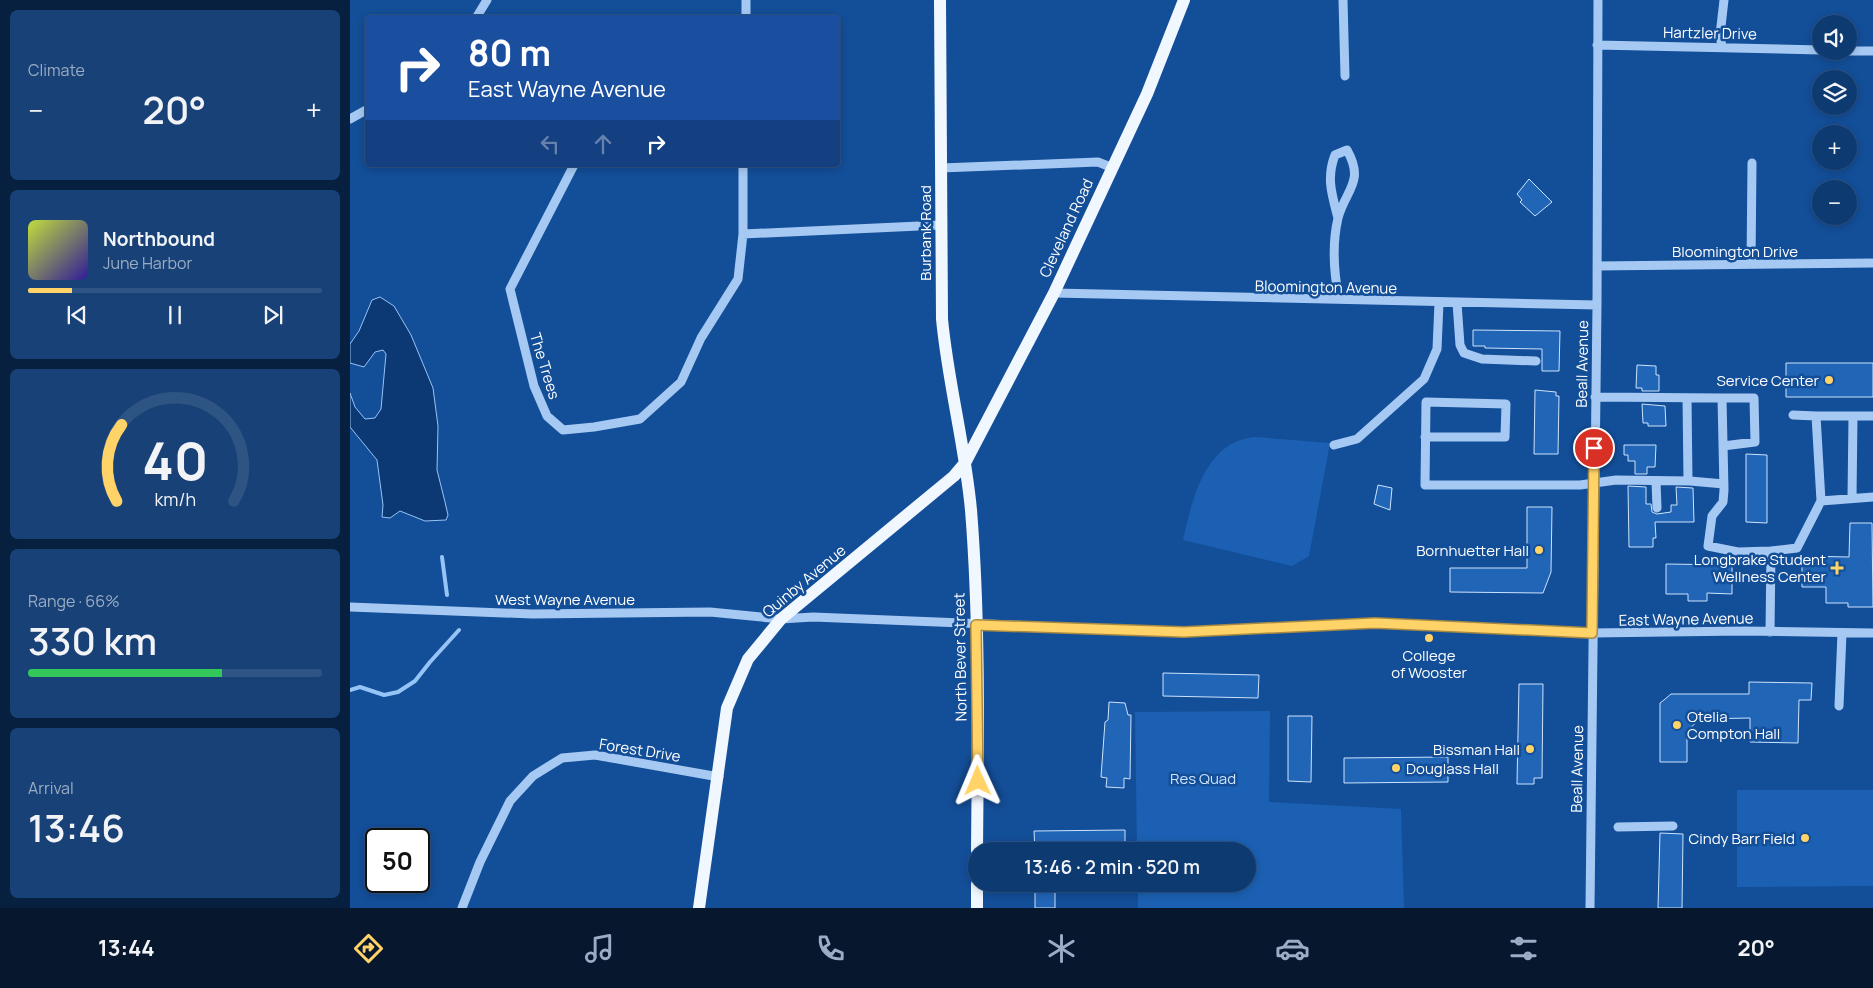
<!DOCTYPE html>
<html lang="en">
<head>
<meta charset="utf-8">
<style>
  :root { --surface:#0e3a72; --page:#174177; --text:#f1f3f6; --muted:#9badc4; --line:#2e5484; --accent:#ffd367 }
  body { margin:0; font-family:Manrope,sans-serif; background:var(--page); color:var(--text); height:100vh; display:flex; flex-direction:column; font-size:19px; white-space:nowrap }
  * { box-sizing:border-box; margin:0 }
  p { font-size:16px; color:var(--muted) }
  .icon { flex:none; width:28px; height:28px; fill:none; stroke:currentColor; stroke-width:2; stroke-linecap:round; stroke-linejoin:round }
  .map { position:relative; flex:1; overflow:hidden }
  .details { display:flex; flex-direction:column; gap:10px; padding:10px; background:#08203f; width:350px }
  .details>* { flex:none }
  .top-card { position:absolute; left:15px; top:15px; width:475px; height:152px; border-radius:5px; box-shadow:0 2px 8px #0003,0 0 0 1px var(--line); background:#1a4fa0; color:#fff; overflow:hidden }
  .fabs { position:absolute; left:1462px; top:15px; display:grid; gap:10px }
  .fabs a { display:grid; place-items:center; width:45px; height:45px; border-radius:50%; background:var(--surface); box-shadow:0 2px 8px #0003,0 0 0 1px var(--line); font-size:25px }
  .speed { position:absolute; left:15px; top:828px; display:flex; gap:10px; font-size:25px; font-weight:700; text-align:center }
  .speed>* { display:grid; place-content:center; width:65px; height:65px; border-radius:50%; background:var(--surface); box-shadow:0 2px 8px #0003,0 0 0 1px var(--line); line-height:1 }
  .speed .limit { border:2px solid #111; border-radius:8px; background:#fff; color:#111 }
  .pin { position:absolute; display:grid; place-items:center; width:42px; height:42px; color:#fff; margin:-21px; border:2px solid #fff; border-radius:50%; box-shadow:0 1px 5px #0007 }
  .me { position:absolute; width:55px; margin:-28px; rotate:359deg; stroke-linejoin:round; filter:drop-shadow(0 0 4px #0008) }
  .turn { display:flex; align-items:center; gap:18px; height:105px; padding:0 20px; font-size:22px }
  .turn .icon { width:65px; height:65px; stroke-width:2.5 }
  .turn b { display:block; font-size:35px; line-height:42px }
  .lanes { display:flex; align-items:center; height:48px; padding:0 20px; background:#0003; justify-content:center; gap:25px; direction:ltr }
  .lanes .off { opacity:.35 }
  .big { font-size:38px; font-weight:600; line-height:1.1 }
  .details .card { flex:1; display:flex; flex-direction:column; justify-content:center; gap:8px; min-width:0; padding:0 18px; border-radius:8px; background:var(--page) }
  .details .dial { align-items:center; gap:0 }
  .dial svg { height:130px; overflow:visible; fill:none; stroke:var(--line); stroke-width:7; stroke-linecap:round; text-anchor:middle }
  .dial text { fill:var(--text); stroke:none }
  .song { display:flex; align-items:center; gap:15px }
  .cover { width:60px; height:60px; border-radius:8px; background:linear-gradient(135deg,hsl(70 70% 55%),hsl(250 70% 35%)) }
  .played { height:5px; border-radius:2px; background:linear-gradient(90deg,var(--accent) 15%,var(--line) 15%) }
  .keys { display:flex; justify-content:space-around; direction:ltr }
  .heat { display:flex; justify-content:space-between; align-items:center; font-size:28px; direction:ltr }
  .charge { height:8px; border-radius:4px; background:linear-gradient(90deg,#34c759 66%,var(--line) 0) }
  .trip { position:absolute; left:618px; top:842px; width:288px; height:50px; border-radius:25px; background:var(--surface); box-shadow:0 2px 8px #0003,0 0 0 1px var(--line); font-weight:600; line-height:50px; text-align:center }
  .menu { display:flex; height:80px; justify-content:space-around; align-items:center; background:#06172e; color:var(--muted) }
  .menu .icon { width:35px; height:35px }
  .menu .active { color:var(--accent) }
  .menu b { font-size:22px; color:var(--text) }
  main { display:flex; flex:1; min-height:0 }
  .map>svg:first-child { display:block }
  .green { fill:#1b60b2 }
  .water { fill:#0c3974; stroke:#97c4f6 }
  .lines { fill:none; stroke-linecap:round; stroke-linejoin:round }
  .stream { stroke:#97c4f6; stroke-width:4 }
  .building { fill:#2165b7; stroke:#cde3fd }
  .minor { stroke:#a5c9f3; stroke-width:9 }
  .major { stroke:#f1f7ff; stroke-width:12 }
  .route-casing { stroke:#a68943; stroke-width:12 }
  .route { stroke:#ffd367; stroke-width:9 }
  .poi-dot { fill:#ffd367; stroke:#134e98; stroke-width:2 }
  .labels { text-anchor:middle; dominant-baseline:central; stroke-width:5; stroke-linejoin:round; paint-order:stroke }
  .street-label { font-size:15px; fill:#fff; stroke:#134e98 }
  .poi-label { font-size:15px; fill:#fff; stroke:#134e98; text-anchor:end }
  .park-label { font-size:15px; fill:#cde3fd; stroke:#134e98 }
</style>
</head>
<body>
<main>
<section class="details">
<div class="card"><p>Climate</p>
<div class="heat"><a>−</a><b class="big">20°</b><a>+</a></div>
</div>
<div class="card">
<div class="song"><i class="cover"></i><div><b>Northbound</b><p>June Harbor</p></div></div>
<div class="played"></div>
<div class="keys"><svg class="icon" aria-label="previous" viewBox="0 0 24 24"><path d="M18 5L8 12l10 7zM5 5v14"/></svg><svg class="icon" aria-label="pause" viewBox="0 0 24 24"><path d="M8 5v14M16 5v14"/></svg><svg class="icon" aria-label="next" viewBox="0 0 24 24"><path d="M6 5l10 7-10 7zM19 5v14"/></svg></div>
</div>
<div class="card dial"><svg viewBox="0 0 100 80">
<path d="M14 69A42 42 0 1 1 86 69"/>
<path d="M14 69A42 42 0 0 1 17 22" stroke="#ffd367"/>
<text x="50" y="56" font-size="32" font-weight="700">40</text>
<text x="50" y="72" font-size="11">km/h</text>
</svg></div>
<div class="card"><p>Range · 66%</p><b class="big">330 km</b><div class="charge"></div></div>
<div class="card"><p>Arrival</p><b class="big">13:46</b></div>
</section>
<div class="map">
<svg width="1523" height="908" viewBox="0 0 1523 908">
  <rect width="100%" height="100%" fill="#134e98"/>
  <path class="green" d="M906,437L980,443L959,556L942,566L833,540C842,500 855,440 906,437Z
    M920,711L919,802L1051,809L1054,908H788V884H896V851H787L785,712Z
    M1387,790H1523V886L1387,887Z"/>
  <path class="water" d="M30,297L44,306L61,335L83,388L88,426L87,470L95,502L98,515L96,520L75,521L50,511L40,518L32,517L33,505L27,460L0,427V393L5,407L15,419L25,418L31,409L36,354L33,350L25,352L14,367L0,363V344L9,331L22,300Z"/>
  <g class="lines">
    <path class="stream" d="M92,557L97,595
      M0,690L10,687L34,695L48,692L65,681L80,662L109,630"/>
  </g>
  <path class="building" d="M1179,179L1202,202L1185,216L1170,202L1172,200L1167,194Z
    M1123,330L1210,331L1209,371H1192V349L1135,348V346H1123Z
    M1436,363H1523V397H1436Z
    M1287,365L1306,366V375H1309V391H1292V388H1286Z
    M1185,390L1206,392V396H1209L1208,454H1184Z
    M1292,404L1315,406L1316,426H1298V423H1293Z
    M1274,445H1306L1305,467H1297V474H1285V461H1278V455H1274Z
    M1396,454L1417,455V523L1396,522Z
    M1028,485L1042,488L1040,510L1024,504Z
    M1278,486L1296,487V504H1301L1302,512L1307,514L1321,512V505H1327L1326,487L1343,488L1344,522H1305L1306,538H1303V547H1279Z
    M1177,507H1202L1201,572L1193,593L1100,592V568H1177Z
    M1500,523H1522L1523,607H1498V603H1476V587H1452V556L1499,557Z
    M1316,564L1382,565V594L1357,593V601H1338V594H1316Z
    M813,673L909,675L908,698L813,696Z
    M1399,682L1462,683L1461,700H1449L1448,743L1400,742V718L1350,719L1337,731V762H1310V703L1314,700L1321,694H1399Z
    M1169,684H1193L1192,778H1184V784H1167Z
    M759,702L775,703L778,715H781L780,779L774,778V788L756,787L757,778L751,777L755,722L758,720Z
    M938,716H962L961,782L938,781Z
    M1098,757V782L994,783V758Z
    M775,830V851H685L684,831Z
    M1310,833L1333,834L1332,908H1308Z
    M685,884H705V908H685Z"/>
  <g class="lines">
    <path class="minor" d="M993,0L995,76
      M126,18L137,0
      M396,18V0
      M1247,45L1471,50
      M1372,47L1370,35L1374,0
      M1499,51H1523
      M0,119L18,109
      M224,165L160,289L184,386L197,416L213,430L244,427L290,419L331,382L351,338L388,279L393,234V165
      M591,168L748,162L763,168
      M988,218C982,195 976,178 985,155L997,150C1015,182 996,189 988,218C982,244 984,274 989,299
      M393,234L591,225
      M1401,264L1402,163
      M1247,266L1523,263
      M704,293L1247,305
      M1107,303L1110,345L1114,353L1132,359L1186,361
      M1245,397L1372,398L1374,490L1373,502L1362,516L1358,546L1388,552L1421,551
      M1337,398L1338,481
      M1372,398H1404L1405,442L1373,446
      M1443,415L1466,416
      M1075,437H1155L1156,404L1076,402L1075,485H1230L1266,480L1340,481L1374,484
      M984,445L1007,439L1074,379L1087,349L1089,303
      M1306,481L1307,508
      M1502,498L1503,416
      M1471,501L1466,416H1523
      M0,607L182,614L360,612L431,619L463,617L833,632L1025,623L1242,633L1393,631L1523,633
      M1420,632L1421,551L1447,548L1471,501L1523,497
      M1489,706L1492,633
      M1268,827L1323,826
      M112,908L130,862L160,801L183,776L212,758L245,755L369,777
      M1240,908L1247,305L1248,0"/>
    <path class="major" d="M590,0L592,319C598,383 615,445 621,510C630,623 628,738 627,851
      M349,908L377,708L398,659L431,619L604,476L615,463L704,293L797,94L834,0
      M627,908V884"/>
  </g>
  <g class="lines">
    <defs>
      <path id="route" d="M628,781L626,625L834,632L1025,623L1242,633L1244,448"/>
    </defs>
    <use href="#route" class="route-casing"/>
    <use href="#route" class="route"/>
  </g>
  <g class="poi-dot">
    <circle cx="1479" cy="380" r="5"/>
    <circle cx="1189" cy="550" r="5"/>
    <path d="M1484.5 560.5h5v5h5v5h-5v5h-5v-5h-5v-5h5z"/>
    <circle cx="1079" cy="638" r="5"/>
    <circle cx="1327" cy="725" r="5"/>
    <circle cx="1180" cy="749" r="5"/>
    <circle cx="1046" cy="768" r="5"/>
    <circle cx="1455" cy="838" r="5"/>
  </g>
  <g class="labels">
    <g class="street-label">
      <text transform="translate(1360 33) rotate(1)">Hartzler Drive</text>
      <text transform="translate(716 228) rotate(-65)">Cleveland Road</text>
      <text transform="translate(575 233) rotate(-90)">Burbank Road</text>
      <text x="1385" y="251">Bloomington Drive</text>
      <text transform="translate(976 287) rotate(1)">Bloomington Avenue</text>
      <text transform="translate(1232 364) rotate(-89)">Beall Avenue</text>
      <text transform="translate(195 366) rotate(73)">The Trees</text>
      <text transform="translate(454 581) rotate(-40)">Quinby Avenue</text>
      <text x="215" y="599">West Wayne Avenue</text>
      <text transform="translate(1336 619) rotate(-1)">East Wayne Avenue</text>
      <text transform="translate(610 657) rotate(-91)">North Bever Street</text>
      <text transform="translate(290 750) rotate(9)">Forest Drive</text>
      <text transform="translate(1227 769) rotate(-89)">Beall Avenue</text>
    </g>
    <g class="poi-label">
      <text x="1469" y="380">Service Center</text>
      <text x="1179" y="550">Bornhuetter Hall</text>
      <text x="1476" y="559">Longbrake Student<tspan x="1476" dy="17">Wellness Center</tspan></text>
      <text x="1079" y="655" text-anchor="middle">College<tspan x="1079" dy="17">of Wooster</tspan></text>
      <text x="1337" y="716" text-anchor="start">Otelia<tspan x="1337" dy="17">Compton Hall</tspan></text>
      <text x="1170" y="749">Bissman Hall</text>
      <text x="1056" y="768" text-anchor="start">Douglass Hall</text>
      <text x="1445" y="838">Cindy Barr Field</text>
    </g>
    <g class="park-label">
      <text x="853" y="778">Res Quad</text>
    </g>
  </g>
</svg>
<div class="fabs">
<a><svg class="icon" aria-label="sound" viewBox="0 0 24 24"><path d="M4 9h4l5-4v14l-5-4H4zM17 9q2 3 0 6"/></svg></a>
<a><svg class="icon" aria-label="layers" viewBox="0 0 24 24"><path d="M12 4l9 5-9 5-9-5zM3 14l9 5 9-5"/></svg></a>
<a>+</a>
<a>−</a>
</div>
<div class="speed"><div class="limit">50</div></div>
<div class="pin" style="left:1244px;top:448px;background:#d93025"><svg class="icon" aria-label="arrive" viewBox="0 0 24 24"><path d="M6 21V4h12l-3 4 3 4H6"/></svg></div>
<svg class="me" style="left:628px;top:781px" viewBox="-20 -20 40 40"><path d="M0-17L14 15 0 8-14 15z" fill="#ffd367" stroke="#fff" stroke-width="4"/></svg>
<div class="trip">13:46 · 2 min · 520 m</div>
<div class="top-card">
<div class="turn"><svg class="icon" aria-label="right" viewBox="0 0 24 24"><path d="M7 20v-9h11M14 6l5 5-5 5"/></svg><div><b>80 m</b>East Wayne Avenue</div></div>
<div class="lanes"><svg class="icon off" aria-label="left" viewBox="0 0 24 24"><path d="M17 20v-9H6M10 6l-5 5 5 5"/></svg><svg class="icon off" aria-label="ahead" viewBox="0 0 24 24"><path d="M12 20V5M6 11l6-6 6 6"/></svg><svg class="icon" aria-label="right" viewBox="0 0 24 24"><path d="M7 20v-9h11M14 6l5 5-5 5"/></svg></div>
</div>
</div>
</main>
<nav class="menu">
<b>13:44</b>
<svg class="icon active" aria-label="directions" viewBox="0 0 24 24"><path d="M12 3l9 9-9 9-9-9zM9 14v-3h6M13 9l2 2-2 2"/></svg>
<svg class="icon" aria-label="music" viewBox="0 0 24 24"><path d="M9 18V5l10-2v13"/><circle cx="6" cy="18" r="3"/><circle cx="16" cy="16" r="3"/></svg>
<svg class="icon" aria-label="phone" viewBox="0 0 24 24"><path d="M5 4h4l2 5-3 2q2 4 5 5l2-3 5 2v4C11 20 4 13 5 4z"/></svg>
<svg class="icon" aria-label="climate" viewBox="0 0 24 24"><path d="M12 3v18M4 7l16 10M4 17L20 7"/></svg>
<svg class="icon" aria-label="car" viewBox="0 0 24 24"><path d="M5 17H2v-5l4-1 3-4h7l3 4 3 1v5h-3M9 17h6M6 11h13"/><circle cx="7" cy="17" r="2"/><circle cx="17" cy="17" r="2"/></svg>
<svg class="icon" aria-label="filters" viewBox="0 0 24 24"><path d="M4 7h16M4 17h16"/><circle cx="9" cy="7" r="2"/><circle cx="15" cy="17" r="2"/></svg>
<b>20°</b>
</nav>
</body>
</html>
